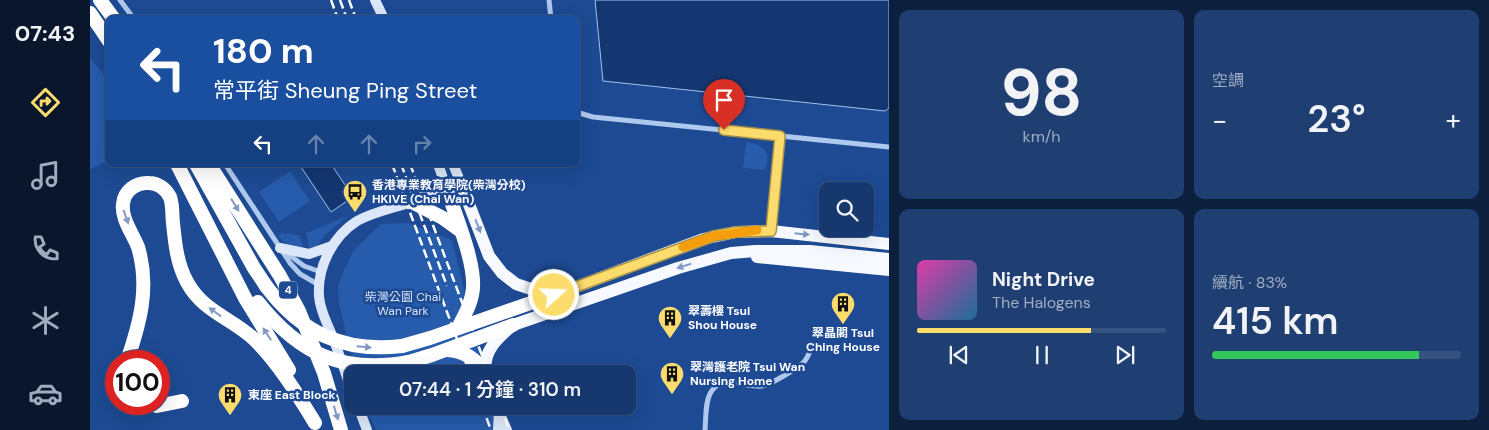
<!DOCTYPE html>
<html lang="zh-TW">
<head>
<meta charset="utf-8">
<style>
  :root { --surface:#16386e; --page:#1f3f73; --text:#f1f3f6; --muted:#9eacc2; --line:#355281; --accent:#fddc6e }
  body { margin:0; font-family:"DM Sans","Noto Sans TC",sans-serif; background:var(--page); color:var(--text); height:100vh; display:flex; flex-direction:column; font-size:19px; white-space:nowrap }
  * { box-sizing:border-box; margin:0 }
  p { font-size:16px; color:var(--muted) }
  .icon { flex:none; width:28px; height:28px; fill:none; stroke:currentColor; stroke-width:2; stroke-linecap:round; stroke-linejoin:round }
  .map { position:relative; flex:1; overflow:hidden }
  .sheet { display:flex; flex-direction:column; gap:10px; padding:10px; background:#0c1f3c; width:600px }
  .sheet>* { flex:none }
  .top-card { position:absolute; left:15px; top:15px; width:475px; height:152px; border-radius:10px; box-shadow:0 5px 20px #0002,0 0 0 1px var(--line); background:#1a4fa0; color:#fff; overflow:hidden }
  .fabs { position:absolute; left:729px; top:182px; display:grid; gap:10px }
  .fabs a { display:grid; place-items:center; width:55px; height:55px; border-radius:10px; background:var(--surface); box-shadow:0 5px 20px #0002,0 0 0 1px var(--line); font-size:25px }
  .speed { position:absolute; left:15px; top:350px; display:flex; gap:10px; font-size:25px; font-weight:700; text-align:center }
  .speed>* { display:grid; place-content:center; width:65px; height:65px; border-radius:50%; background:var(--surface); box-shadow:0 5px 20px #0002,0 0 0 1px var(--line); line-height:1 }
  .speed .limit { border:8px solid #d22; background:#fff; color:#111 }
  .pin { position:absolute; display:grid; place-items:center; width:42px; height:42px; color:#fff; margin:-51px -21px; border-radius:50% 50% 50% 0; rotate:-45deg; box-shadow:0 0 5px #0007 }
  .pin .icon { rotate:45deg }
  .me { position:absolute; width:55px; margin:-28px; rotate:70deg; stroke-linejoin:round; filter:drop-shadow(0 0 4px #0008) }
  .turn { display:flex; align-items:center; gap:18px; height:105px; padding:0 25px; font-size:22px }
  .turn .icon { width:65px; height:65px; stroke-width:2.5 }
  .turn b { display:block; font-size:35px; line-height:42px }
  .lanes { display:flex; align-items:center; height:48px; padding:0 25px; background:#0003; justify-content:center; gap:25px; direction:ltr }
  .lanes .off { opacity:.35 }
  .big { font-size:38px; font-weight:600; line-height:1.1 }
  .sheet .widget { flex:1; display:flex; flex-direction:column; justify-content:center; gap:8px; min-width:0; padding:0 18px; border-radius:10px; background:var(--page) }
  .sheet .dial { align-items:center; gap:0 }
  .dial b { font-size:65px; line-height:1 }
  .song { display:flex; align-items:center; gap:15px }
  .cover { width:60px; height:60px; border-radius:8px; background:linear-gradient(135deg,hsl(320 70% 55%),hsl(200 70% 35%)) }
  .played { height:5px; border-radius:2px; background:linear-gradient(90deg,var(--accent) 70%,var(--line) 70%) }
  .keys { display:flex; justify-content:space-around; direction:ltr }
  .heat { display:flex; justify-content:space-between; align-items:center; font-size:28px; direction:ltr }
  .charge { height:8px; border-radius:4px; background:linear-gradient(90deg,#34c759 83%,var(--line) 0) }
  .sheet .tiles { flex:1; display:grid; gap:10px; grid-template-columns:repeat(2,1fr) }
  .trip { position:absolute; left:254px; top:365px; width:292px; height:50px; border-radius:10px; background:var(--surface); box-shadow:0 5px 20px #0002,0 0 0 1px var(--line); font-weight:600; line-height:50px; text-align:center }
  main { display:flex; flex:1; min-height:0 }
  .tabs { display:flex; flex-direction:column; width:90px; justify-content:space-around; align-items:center; background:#09162c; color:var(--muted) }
  .tabs .icon { width:35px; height:35px }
  .tabs .active { color:var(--accent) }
  .tabs b { font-size:22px; color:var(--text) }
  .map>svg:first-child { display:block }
  .green { fill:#275bab }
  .water { fill:#143771; stroke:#a2c2f0 }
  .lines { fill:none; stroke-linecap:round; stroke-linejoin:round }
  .street { stroke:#afc8ee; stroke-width:5 }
  .secondary { stroke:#dce7fa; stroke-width:10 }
  .primary { stroke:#f6f9ff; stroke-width:12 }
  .highway { stroke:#fff; stroke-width:14 }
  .rail { stroke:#fff; stroke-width:2.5; stroke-dasharray:9 4; stroke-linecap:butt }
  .highway-bridge { stroke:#fff; stroke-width:14 }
  .oneway { fill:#839bc4 }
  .oneway2 { fill:#7f99c4 }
  .route-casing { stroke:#a48f48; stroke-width:12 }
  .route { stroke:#fddc6e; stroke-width:9 }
  .slow { stroke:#f59e0b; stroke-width:9 }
  .labels { text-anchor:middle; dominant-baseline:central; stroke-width:5; stroke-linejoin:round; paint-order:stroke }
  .shield { fill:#1d4a93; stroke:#bbc9df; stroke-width:1 }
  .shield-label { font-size:11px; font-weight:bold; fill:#fff }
  .poi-label { font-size:12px; font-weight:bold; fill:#fff; stroke:#1d4a93; text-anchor:start }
  .park-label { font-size:12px; fill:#d5e4fa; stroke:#1d4a93 }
</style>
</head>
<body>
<main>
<nav class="tabs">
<b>07:43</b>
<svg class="icon active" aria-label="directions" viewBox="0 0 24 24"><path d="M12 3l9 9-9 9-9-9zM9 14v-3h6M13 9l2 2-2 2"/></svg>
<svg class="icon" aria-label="music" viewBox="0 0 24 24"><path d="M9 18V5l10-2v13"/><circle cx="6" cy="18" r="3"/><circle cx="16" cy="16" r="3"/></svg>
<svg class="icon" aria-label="phone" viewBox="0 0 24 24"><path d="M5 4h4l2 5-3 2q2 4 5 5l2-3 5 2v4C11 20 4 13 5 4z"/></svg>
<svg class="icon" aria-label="climate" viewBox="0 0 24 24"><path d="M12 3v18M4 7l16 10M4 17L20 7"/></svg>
<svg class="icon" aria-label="car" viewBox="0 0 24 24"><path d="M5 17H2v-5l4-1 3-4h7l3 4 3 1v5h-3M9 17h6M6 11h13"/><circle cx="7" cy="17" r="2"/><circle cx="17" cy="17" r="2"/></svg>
</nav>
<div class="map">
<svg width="799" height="430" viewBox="0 0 799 430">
  <rect width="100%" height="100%" fill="#1d4a93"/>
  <path class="green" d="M0,58L19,81V160L0,170Z
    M656,142C673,144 682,151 675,170L653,168Z
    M200,171L220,201L189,222L169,192Z
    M258,216L235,235L226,248H219L216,233Z
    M318,223L362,240L395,374H266L249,303L248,287L255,268L264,250L291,224Z
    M191,233L209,235L214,249L200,247L188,236Z
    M273,406H403L409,430H287Z"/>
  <path class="water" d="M505,0H799V108L795,111L513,81Z
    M209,164H241L263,197L241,212Z"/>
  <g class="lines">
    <path class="street" d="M30,0L44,19
      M459,0L461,19
      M486,112L503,117L799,147
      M135,164L200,263L210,274L229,285
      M681,230L690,136
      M194,251L214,266L231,272
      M615,430C616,419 615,401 621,392C632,374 656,388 672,386C682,384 706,369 713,363C717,359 719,354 721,349"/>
    <path class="secondary" d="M285,0L294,19
      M348,164L356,187
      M190,248L219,254L242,246
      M262,392C256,374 250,356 243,338C238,324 230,312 229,296C227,267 243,236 267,221C283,212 304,208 321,202C338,196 354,188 370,181L363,164
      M268,406L277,430
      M407,406L409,411L408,430
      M410,414L417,430"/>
    <path class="primary" d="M370,181L399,256L412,273L426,284L438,288L464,290L481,289L613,239L646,232L681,231L799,244
      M667,257L799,270
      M396,374C392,352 407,338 423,325L588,268L641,253L665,251H720L799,259"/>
    <path class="highway" d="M10,0L24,19
      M0,13L19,41
      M87,164L155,298L199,370
      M106,164L164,268L176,286
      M119,164L190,276L209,311L234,373L251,430
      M356,187C365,214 385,261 383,288C382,303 374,316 368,328
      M322,202L353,218L371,231
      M312,346L340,338L481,289
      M357,350C375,351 386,359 396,374
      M37,361C50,323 60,287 48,247C43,234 31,219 33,204C34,191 46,182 59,183C68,183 76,189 80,197C83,205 82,215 83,223C85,243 87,264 97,282C113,312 142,318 165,340C189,364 207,394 225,423
      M319,362L342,355L423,325
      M60,404L67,406L92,401"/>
    <path class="rail" d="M241,0L248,19
      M250,0L257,19
      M259,0L266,19
      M302,164L380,374
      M311,164L357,286
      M320,164L399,374
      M392,406L401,430
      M411,406L419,430"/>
    <path class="highway-bridge" d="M176,286C211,333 254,353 312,346
      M168,302C209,354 252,374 319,362"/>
  </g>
  <defs><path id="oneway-solid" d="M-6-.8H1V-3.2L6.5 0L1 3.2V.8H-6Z" transform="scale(1.25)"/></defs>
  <g class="oneway">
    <use href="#oneway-solid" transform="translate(145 205) rotate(58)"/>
    <use href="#oneway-solid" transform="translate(36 217) rotate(70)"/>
    <use href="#oneway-solid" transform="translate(125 312) rotate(-144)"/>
    <use href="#oneway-solid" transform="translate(177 334) rotate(-123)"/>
    <use href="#oneway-solid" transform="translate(274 347) rotate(5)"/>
    <use href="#oneway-solid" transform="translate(246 413) rotate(73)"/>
  </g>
  <g class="oneway2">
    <use href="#oneway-solid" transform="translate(388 226) rotate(69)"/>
    <use href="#oneway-solid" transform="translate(712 234) rotate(6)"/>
    <use href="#oneway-solid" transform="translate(594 266) rotate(163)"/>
  </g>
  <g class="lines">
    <defs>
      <path id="route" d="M464,295L624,236L646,232L681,231L690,136L634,130"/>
    </defs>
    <use href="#route" class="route-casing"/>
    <use href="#route" class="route"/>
    <path class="slow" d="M593,247L624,236L667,230"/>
  </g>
  <defs>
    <symbol id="bus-pin" viewBox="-11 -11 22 30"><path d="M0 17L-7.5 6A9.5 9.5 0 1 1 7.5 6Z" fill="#fddc6e" stroke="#1d4a93"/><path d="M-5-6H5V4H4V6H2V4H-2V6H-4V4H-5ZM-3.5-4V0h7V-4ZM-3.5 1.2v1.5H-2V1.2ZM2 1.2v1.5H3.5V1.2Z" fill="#111"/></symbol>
    <symbol id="building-pin" viewBox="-11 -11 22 30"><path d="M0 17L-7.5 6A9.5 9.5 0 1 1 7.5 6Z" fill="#fddc6e" stroke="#1d4a93"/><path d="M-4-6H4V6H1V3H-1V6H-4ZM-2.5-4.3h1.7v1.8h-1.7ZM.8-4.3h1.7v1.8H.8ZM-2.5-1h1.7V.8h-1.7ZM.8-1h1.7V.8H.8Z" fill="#111"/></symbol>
  </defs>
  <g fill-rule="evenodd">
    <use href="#bus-pin" x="251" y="178" width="28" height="38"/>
    <use href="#building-pin" x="739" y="290" width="28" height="38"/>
    <use href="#building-pin" x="566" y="304" width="28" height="38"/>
    <use href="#building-pin" x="568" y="360" width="28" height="38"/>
    <use href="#building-pin" x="126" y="381" width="28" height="38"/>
  </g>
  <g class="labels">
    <rect class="shield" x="189" y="281.5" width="18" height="17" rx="4"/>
    <g class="shield-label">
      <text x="198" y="290">4</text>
    </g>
    <g class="poi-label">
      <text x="282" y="185">香港專業教育學院(柴灣分校)<tspan x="282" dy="14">HKIVE (Chai Wan)</tspan></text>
      <text x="598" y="311">翠壽樓 Tsui<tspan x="598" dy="14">Shou House</tspan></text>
      <text x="753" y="333" text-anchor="middle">翠晶閣 Tsui<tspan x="753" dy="14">Ching House</tspan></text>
      <text x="600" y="367">翠灣護老院 Tsui Wan<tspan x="600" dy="14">Nursing Home</tspan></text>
      <text x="158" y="395">東座 East Block</text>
    </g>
    <g class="park-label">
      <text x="313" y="297">柴灣公園 Chai<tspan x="313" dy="14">Wan Park</tspan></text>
    </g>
  </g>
</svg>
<div class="fabs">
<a><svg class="icon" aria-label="search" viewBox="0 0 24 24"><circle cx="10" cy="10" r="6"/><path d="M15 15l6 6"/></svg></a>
</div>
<div class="speed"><div class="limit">100</div></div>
<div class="pin" style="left:634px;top:130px;background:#d93025"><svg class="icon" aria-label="arrive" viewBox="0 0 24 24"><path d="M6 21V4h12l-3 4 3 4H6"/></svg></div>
<svg class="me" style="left:464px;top:295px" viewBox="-20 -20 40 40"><circle r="17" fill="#fddc6e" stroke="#fff" stroke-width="3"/><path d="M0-11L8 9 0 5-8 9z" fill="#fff"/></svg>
<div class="trip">07:44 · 1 分鐘 · 310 m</div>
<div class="top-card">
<div class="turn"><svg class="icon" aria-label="left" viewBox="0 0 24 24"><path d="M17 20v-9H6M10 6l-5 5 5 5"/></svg><div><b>180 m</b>常平街 Sheung Ping Street</div></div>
<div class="lanes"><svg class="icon" aria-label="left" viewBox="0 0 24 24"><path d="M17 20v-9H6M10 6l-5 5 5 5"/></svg><svg class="icon off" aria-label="ahead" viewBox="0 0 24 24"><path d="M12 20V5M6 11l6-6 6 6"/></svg><svg class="icon off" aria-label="ahead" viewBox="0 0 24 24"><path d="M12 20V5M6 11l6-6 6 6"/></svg><svg class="icon off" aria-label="right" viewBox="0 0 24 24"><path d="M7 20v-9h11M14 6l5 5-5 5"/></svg></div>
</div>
</div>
<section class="sheet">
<div class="tiles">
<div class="widget dial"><b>98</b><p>km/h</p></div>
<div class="widget"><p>空調</p>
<div class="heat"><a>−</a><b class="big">23°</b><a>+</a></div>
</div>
<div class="widget">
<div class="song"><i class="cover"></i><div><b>Night Drive</b><p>The Halogens</p></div></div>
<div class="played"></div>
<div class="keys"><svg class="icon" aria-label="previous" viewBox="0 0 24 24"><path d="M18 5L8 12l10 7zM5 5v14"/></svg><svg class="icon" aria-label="pause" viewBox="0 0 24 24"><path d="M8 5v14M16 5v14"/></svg><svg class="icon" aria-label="next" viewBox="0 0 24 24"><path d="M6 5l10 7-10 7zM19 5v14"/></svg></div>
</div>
<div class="widget"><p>續航 · 83%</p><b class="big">415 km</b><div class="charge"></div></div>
</div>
</section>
</main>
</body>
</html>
